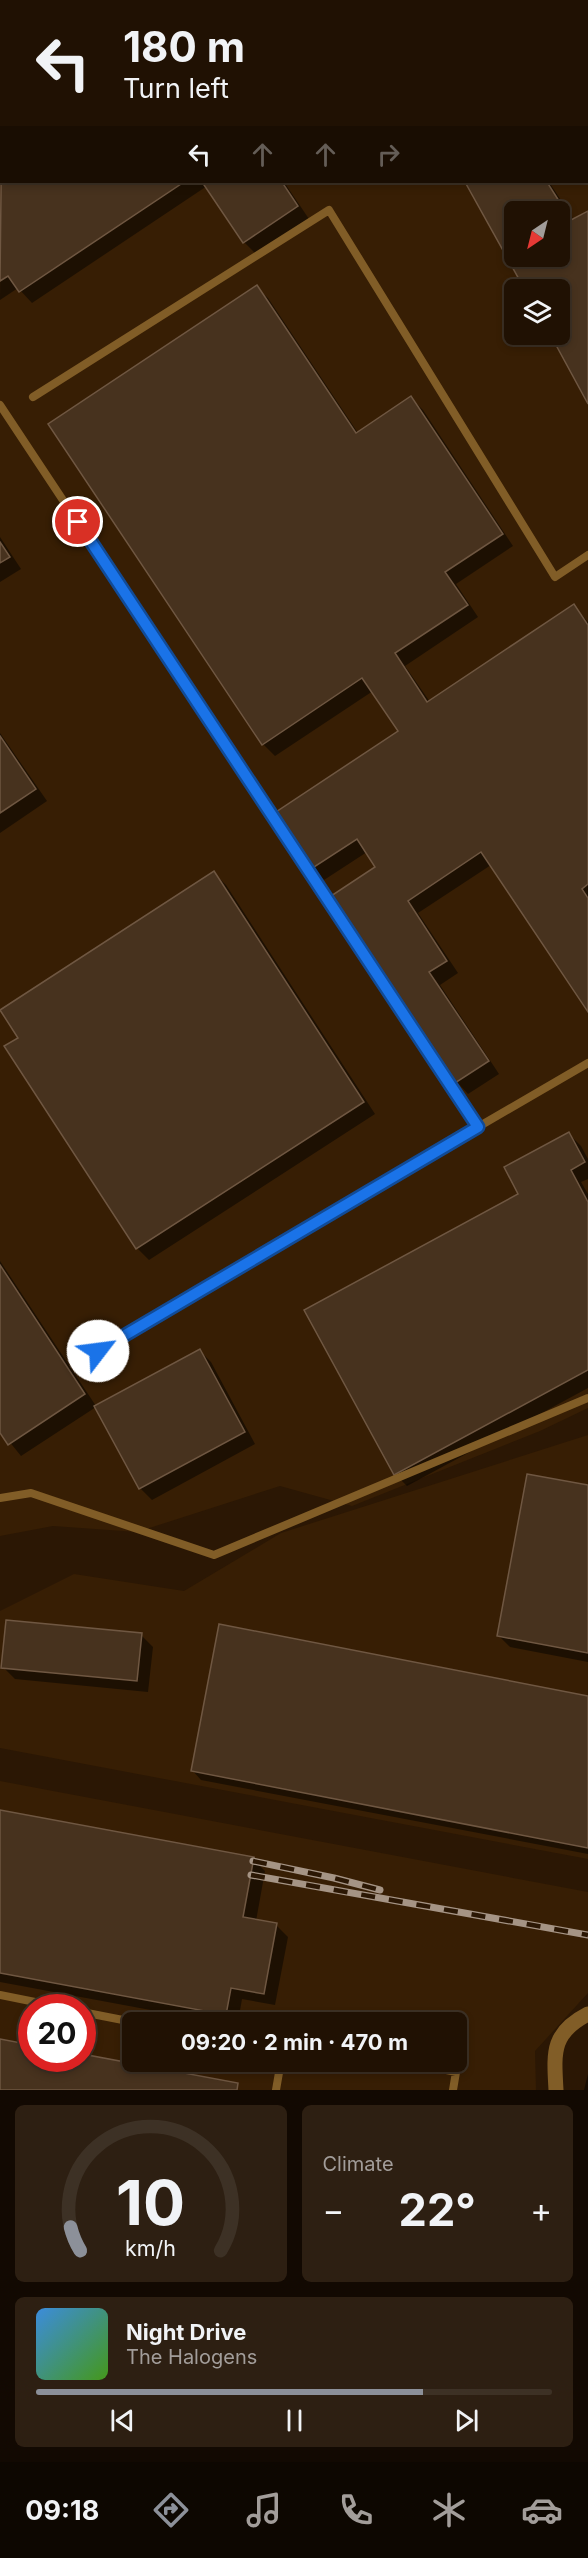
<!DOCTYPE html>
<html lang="en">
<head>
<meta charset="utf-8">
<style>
  :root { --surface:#201103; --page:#2d1f12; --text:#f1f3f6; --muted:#a29d9a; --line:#3d3125; --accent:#8c9099 }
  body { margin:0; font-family:Inter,sans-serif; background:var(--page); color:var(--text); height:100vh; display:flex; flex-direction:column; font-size:22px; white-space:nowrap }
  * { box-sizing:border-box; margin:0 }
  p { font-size:20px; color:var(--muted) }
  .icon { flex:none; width:33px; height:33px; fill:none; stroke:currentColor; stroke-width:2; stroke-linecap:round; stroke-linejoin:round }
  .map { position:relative; height:2090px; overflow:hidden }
  .sheet { display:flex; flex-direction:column; gap:15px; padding:15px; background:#120902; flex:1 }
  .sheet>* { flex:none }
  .guide { position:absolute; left:0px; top:0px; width:588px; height:183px; box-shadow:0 3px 9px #0003,0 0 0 2px var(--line); background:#201103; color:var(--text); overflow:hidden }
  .needle { width:39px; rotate:215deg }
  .buttons { position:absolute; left:504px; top:201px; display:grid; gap:12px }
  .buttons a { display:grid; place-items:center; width:66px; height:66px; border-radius:9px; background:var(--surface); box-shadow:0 3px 9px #0003,0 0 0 2px var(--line); font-size:30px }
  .speed { position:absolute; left:18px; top:1994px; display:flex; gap:12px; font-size:30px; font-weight:700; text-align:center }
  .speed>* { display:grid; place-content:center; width:78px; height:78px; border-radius:50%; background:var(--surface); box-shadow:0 3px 9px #0003,0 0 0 2px var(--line); line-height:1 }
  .speed .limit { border:9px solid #d22; background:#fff; color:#111 }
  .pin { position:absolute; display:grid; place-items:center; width:51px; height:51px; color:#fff; margin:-26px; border:3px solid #fff; border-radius:50%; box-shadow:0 2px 6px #0007 }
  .me { position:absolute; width:66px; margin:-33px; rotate:60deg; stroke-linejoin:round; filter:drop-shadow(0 0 4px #0008) }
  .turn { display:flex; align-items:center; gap:21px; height:126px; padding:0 24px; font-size:27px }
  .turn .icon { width:78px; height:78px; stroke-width:2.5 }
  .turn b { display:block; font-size:42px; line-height:51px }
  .lanes { display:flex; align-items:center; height:57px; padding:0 24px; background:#0003; justify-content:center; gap:30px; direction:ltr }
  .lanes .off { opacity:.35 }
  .big { font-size:45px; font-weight:700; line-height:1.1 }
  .sheet .card { flex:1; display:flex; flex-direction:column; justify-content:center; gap:9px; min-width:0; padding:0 21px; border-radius:9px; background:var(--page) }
  .sheet .dial { align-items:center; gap:0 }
  .dial svg { height:156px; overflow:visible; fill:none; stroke:var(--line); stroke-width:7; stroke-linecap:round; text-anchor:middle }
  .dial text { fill:var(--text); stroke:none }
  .song { display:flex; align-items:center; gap:18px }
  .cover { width:72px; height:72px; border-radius:9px; background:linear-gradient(135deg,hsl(210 70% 55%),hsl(100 70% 35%)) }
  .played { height:6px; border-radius:3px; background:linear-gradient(90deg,var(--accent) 75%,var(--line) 75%) }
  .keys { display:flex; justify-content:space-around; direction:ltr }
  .heat { display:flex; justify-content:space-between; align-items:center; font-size:33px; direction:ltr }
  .sheet .tiles { flex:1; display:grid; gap:15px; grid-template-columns:1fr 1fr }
  .card:last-child { grid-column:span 2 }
  .trip { position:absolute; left:122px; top:2012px; width:345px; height:60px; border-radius:9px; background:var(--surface); box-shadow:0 3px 9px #0003,0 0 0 2px var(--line); font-weight:700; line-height:60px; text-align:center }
  .tabs { display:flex; height:96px; justify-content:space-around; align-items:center; background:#0d0701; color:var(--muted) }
  .tabs .icon { width:42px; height:42px }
  .tabs .on { color:var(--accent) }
  .tabs b { font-size:27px; color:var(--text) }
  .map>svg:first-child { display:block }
  .built { fill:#371e04; fill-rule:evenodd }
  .shadow { fill:#0007; fill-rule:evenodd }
  .building { fill:#47321e; stroke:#6f5742; stroke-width:1.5; fill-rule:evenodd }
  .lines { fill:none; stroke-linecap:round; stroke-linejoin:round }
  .service { stroke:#815d27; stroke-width:8 }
  .minor { stroke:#815d27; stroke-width:15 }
  .rail-casing { stroke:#a59485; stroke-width:7 }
  .rail { stroke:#2b1704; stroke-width:4.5; stroke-dasharray:14; stroke-linecap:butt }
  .route-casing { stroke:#114b97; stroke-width:15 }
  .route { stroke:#1a73e8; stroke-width:10 }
</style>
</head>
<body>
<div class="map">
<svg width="588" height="2090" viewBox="0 0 588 2090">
  <rect width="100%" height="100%" fill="#2b1704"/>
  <path class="built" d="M0,0H588V1408L540,1431L352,1506L280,1486L137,1532L53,1526L0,1536ZM2,2H586V182H2ZM514,212H560V256H514ZM514,290H560V334H514Z
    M588,1435V1859L0,1748V1611L74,1574L184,1591L281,1533Z
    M0,1781L588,1892V1993L535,2051L536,2090H0ZM32,2007H82V2058H32ZM132,2022H456V2061H132Z"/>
  <path class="shadow" d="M0,0H25L2,2L0,16Z
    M579,0H588V16L586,2Z
    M2,107V182H284L309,219L256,254L244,242L207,186L32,303L18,288L0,300Z
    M467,182H549L574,220L588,212V401L560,334V290H526ZM514,212H560V256H514Z
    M256,287L268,298L358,433L411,398L423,410L513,546L456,584L478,617L405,666L430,702L574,606L588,622V1010L491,865L418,913L458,973L440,985L499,1074L468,1094L457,1082L333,897L377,867L367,852L324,880L312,868L400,731L373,691L275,756L263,744Z
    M0,537L21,569L0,582Z
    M0,733L47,801L0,833Z
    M214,873L226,885L375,1114L149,1260L137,1248L6,1047L20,1038Z
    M569,1134L581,1146L588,1159V1179L581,1182L588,1194V1388L407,1486L395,1474L520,1195Z
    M0,1261L96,1406L199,1350L211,1362L255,1444L152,1500L140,1488L96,1407L21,1456L0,1430Z
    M588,1487V1662L510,1647L498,1635Z
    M141,1635L153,1647L148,1692L15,1679L3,1667Z
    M588,1697V1854L201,1780L192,1770Z
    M0,1811L253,1859L265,1871L256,1921L276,1925L288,1937L275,2005L242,1999L238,2022H215L0,1982Z
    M588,2074V2090H584Z"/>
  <path class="building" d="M80,0H160L161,2H81Z
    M365,0H431L432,2H366Z
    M2,105V182H184L19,292L8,276L0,281Z
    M202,182H282L298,206L243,243Z
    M465,182H547L571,220L588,211V404L550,334H560V290H525ZM514,212H560V256H514Z
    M257,285L356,433L411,396L503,534L445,572L468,605L395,653L427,702L574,604L588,625V884L582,889L588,898V1012L481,852L408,901L447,961L429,972L489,1061L455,1083L331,896L375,867L357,839L311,869L273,814L398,731L362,678L262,745L48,424Z
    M0,542L10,557L0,563Z
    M0,736L36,789L0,813Z
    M214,871L364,1102L136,1249L4,1046L18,1038L0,1010Z
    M569,1132L585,1162L571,1170L588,1202V1370L394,1475L304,1310L518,1194L504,1167Z
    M0,1265L85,1394L8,1445L0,1433Z
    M200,1349L245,1432L139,1489L94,1406Z
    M527,1474L588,1485V1653L497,1636Z
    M6,1620L142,1633L137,1681L1,1668Z
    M219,1624L588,1696V1848L191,1771Z
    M0,1810L254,1857L243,1917L277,1923L264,1994L231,1988L226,2015L0,1973Z
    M0,2039L32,2045V2058H82V2054L238,2083L237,2090H0Z"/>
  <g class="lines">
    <path class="service" d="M33,397L329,210L555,577L588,555
      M0,405L478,1127L588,1063
      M98,1351L478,1127
      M0,1498L31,1493L214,1555L588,1398
      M0,1995L60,2007
      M82,2012L133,2022
      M403,2061L456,2072L453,2090
      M276,2090L281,2061"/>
    <path class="minor" d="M556,2090C554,2053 551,2033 588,2014"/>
    <defs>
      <path id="rail" d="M253,1861L334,1878L380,1890
        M251,1875L588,1935"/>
    </defs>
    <use href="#rail" class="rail-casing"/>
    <use href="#rail" class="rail"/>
  </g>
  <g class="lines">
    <defs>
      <path id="route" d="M78,522L478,1127L98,1351"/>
    </defs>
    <use href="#route" class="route-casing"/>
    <use href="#route" class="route"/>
  </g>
</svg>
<div class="buttons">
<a><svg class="needle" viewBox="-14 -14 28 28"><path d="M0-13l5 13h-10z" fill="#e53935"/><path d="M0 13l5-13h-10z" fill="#a29d9a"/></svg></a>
<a><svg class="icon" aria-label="layers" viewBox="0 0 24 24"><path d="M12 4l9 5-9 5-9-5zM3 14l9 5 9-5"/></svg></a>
</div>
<div class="speed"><div class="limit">20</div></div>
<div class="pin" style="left:78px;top:522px;background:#d93025"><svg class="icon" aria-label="arrive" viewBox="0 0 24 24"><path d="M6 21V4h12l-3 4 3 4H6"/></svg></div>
<svg class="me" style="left:98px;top:1351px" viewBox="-20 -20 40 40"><circle r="19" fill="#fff"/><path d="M0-13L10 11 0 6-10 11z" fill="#1a73e8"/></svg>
<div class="trip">09:20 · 2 min · 470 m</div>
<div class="guide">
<div class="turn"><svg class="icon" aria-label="left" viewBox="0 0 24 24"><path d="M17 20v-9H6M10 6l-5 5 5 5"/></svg><div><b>180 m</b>Turn left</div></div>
<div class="lanes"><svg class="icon" aria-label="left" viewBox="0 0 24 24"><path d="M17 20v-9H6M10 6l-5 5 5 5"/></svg><svg class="icon off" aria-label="ahead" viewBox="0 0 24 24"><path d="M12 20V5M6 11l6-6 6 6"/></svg><svg class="icon off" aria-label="ahead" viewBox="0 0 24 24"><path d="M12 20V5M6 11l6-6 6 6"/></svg><svg class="icon off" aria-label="right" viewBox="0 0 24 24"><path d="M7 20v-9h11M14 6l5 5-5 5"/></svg></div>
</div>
</div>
<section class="sheet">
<div class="tiles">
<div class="card dial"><svg viewBox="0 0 100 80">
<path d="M14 69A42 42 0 1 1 86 69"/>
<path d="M14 69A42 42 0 0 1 9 57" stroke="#8c9099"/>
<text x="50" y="56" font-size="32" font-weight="700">10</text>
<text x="50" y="72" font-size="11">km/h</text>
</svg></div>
<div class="card"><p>Climate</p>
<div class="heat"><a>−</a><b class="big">22°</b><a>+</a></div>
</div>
<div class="card">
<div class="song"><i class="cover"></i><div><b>Night Drive</b><p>The Halogens</p></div></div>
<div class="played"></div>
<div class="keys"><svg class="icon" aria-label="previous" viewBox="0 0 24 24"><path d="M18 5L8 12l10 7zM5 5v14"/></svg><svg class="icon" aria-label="pause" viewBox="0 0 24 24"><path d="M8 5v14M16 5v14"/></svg><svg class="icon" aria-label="next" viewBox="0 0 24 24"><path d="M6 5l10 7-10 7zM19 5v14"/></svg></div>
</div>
</div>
</section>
<nav class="tabs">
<b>09:18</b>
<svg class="icon on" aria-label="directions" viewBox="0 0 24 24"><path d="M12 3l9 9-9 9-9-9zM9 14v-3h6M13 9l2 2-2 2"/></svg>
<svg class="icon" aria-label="music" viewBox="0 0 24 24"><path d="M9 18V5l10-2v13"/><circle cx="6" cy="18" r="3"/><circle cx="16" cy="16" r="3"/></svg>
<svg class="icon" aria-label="phone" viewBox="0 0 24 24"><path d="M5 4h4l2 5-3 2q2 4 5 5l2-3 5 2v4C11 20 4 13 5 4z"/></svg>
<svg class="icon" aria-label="climate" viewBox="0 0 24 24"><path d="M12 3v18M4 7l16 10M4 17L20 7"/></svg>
<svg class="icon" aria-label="car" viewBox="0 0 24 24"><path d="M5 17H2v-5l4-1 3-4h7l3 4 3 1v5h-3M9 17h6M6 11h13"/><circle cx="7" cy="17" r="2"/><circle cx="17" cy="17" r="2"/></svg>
</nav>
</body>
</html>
